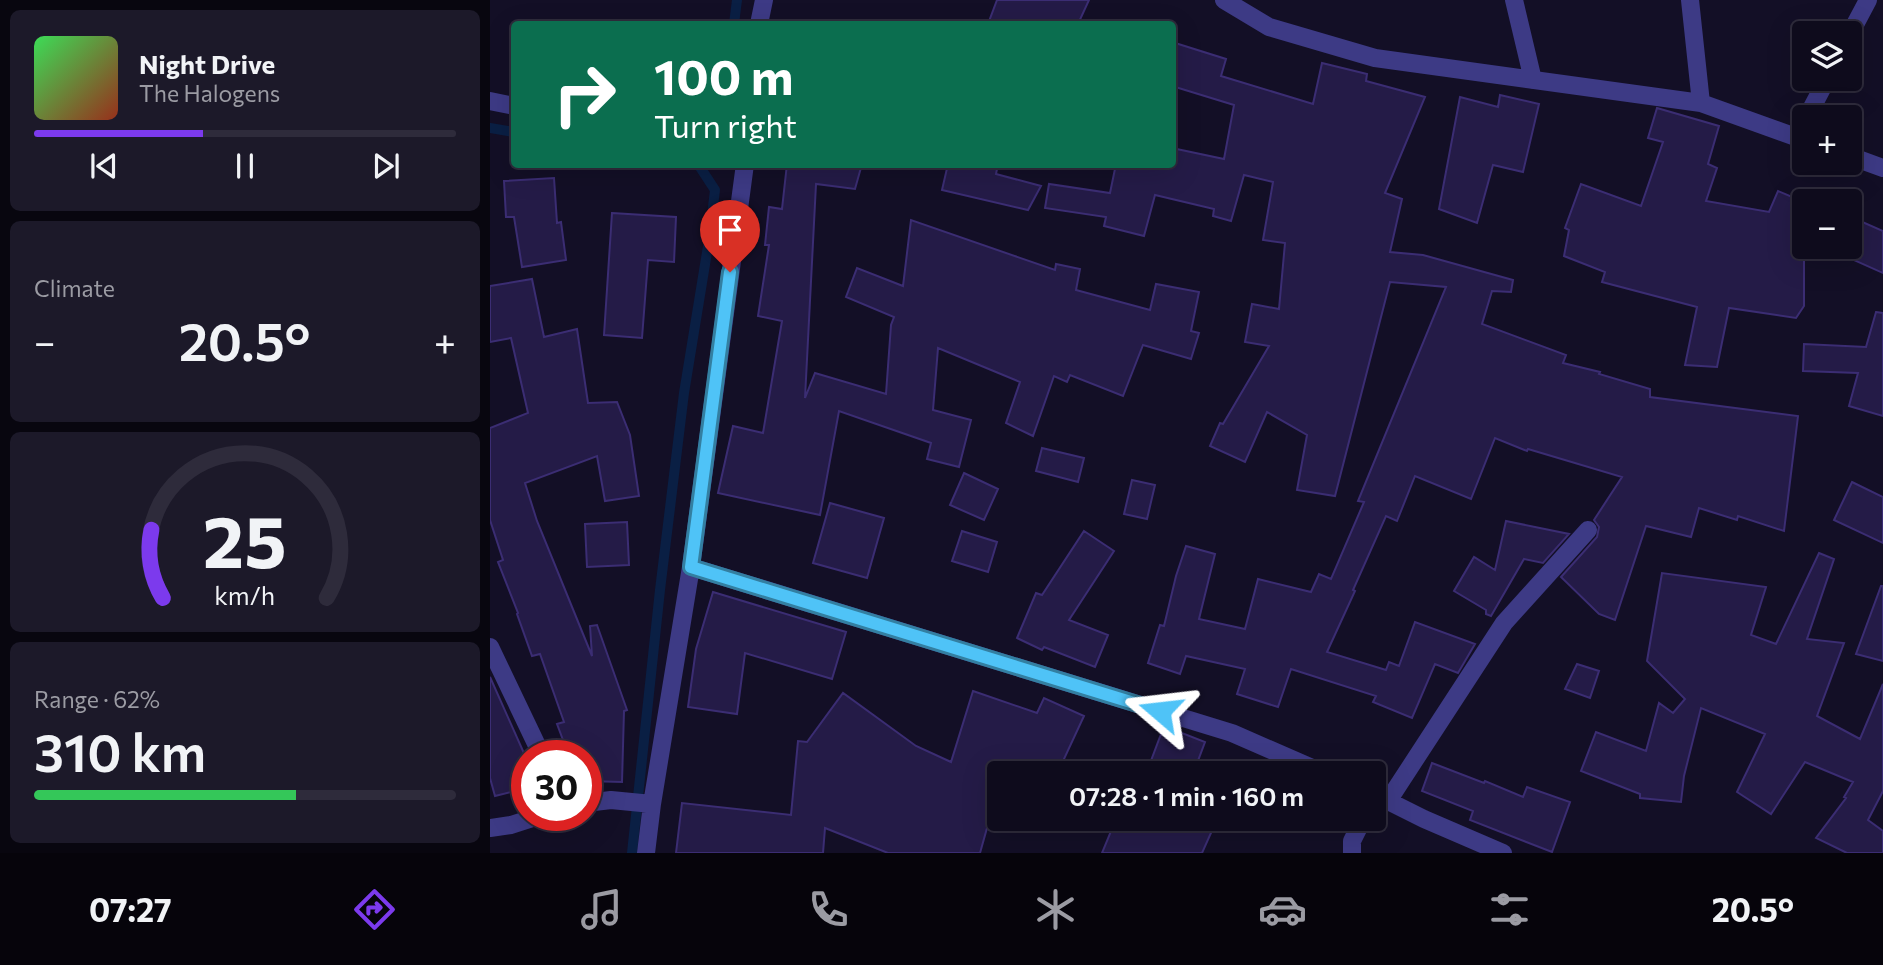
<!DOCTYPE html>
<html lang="en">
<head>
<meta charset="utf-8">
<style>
  :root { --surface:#0e0b1c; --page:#1c1929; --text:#f1f3f6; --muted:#9b9ba3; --line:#2e2b3b; --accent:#7c3aed }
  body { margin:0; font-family:Commissioner,sans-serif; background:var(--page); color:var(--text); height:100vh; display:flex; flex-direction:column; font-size:26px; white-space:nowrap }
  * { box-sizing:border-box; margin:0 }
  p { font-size:23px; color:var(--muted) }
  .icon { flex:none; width:38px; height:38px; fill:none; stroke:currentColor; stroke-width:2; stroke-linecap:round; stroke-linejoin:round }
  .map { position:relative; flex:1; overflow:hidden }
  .panel { display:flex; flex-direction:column; gap:10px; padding:10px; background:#08060f; width:490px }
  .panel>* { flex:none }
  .hud { position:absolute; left:21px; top:21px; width:665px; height:147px; border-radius:7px; box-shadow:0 7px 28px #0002,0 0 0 2px var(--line); background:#0b6e4f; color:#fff; overflow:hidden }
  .tools { position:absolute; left:1302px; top:21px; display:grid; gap:14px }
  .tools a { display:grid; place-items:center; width:70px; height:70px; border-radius:7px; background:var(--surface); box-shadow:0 7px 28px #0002,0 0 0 2px var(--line); font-size:35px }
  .speed { position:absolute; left:21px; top:740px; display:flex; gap:14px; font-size:35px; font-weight:700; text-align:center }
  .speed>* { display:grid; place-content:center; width:91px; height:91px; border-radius:50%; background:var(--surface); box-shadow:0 7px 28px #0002,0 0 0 2px var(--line); line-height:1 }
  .speed .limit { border:10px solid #d22; background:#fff; color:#111 }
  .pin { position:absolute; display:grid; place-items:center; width:60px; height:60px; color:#fff; margin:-72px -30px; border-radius:50% 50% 50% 0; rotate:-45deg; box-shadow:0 0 7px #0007 }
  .pin .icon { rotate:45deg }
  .me { position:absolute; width:77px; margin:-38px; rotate:287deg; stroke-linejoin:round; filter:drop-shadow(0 0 5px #0008) }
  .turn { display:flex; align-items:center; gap:24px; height:147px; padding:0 28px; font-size:32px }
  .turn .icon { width:91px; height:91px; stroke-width:2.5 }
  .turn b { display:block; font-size:49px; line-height:60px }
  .big { font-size:52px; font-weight:600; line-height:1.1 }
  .panel .widget { flex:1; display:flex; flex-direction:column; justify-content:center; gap:10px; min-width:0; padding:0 24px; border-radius:10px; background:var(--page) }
  .panel .dial { align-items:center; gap:0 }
  .dial svg { height:182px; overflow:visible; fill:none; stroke:var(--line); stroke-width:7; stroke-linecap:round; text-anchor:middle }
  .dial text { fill:var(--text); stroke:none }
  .song { display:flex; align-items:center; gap:21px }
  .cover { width:84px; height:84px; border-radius:10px; background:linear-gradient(135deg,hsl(130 70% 55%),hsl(10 70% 35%)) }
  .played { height:7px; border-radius:4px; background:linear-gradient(90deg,var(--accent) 40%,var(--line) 40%) }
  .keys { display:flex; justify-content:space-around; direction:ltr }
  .heat { display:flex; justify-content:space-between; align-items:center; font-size:38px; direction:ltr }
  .charge { height:10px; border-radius:5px; background:linear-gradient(90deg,#34c759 62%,var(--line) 0) }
  .trip { position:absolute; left:497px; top:761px; width:399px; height:70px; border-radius:7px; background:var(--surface); box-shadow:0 7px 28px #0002,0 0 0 2px var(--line); font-weight:600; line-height:70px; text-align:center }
  .dock { display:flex; height:112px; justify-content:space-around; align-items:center; background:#06040b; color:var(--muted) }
  .dock .icon { width:49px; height:49px }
  .dock .on { color:var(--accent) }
  .dock b { font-size:32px; color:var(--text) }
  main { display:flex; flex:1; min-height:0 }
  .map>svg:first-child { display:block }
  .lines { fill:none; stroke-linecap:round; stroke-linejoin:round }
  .stream { stroke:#0a1f44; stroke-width:10 }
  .building { fill:#241b47; stroke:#3b2d73; stroke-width:2 }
  .minor { stroke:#3d3a85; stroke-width:18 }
  .route-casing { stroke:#337fa1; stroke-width:18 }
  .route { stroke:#4fc3f7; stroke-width:12 }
</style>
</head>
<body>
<main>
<section class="panel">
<div class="widget">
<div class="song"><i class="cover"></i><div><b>Night Drive</b><p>The Halogens</p></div></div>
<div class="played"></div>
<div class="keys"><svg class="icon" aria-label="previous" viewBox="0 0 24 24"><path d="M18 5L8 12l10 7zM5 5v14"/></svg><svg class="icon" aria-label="pause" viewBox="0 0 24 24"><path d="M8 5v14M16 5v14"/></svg><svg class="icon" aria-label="next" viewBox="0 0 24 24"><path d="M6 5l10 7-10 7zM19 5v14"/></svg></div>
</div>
<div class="widget"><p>Climate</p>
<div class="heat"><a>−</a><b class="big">20.5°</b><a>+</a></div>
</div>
<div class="widget dial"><svg viewBox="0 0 100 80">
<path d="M14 69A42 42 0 1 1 86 69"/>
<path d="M14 69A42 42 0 0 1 9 39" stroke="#7c3aed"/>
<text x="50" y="56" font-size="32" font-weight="700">25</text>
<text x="50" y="72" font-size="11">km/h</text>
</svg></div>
<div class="widget"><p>Range · 62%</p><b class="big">310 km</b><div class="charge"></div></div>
</section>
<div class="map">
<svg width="1393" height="853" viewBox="0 0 1393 853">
  <rect width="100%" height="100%" fill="#130f26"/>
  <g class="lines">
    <path class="stream" d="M244,24L247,0
      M0,128L24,132
      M142,853L170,590L194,393L219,240L225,190L208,164"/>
  </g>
  <path class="building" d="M507,0H599L588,24H498Z
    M682,42L736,59L731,76L823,104L832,63L877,74L876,81L935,97L895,193L912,199L900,252L933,255L1023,280L1021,292L1002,291L992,324L1076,355L1073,363L1110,372L1109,374L1160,389V397L1308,416L1294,531L1248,516L1247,520L1209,508L1201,537L1156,526L1125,620L1109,614L1071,577L1107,537L1109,527L1104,520L1132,477L1038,449L1037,451L1005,438L981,499L925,476L907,521L896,516L863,590L865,591L837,652L896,670L899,662L909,666L925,622L985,644L968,673L945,664L922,718L883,702L886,696L801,669L788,707L747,694L755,669L696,656L690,674L658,663L670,625L674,626L686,576L696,546L725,554L709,619L755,629L768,579L821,592L829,574L841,579L874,502L868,501L956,287L900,282L845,496L807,490L817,435L777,412L755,462L720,446L730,423L733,424L779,346L755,342L762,304L789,309L795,243L773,240L783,182L754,175L741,221L723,216L724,209L665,195L654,236L614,226L616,217L555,208L559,184L620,193L626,164H682V148L734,159L744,105L682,86Z
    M1010,95L1049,104L1033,172L1003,165L987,223L949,209L970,97L1008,107Z
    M1167,108L1229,126L1218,164L1227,168L1216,201L1279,212L1288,191L1314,202V306L1306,318L1239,308L1227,367L1195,365L1207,307L1112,282L1115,272L1074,256L1079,230L1075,228L1091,184L1151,206L1173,142L1158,138Z
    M297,164H372L365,189L326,184L315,398L325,373L396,394L401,325L404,317L356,297L367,268L413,286L421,220L565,270L566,264L590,269L586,290L660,310L666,284L709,292L701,331L709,333L701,359L653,345L633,396L580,375L577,382L564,376L543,436L516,423L530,382L448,348L443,410L481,420L469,467L437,459L441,443L349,411L330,515L228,493L243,426L273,433L292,321L268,316L279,245H275L279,207L292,209Z
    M458,164H508L506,174L551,186L538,210L452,190Z
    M64,178L67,223L71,222L76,260L32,267L24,217H16L14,181Z
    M122,213L186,217L184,262L158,260L152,338L114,335Z
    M1361,217L1393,231V273L1346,252L1348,247H1360V221Z
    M42,279L54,337L87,329L98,403L127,402L140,435L149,496L115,501L107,456L35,483L47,521L102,656L100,626L107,625L137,710L134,711L132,782L96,781V756H79L67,724L74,722L50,654L42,656L27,614L28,613L8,562L13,560L0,520V428L38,413L21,338L0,342V286Z
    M1386,312L1393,313V416L1359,406L1368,373L1313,371L1314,344L1376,347Z
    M552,448L594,458L588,482L546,471Z
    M474,473L508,489L494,520L460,505Z
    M642,480L665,485L657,519L634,514Z
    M1362,482L1393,497V543L1344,520Z
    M340,503L394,518L377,578L323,563Z
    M1016,521L1079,534L1053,563L1034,559L1001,616L996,614V610L964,591L984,557L1005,570Z
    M137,522L139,565L97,567L95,524Z
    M472,531L507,542L498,572L462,561Z
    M594,531L624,551L579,620L618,635L605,667L554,647L552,650L527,638L546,593L552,595Z
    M1329,553L1344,559L1317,639L1354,643L1327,716L1370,739L1393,684V791L1378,820L1393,831V853H1357L1326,838L1356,798L1354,797L1363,782L1315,762L1281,814L1247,792L1275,734L1211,708L1194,776L1191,802L1150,798V794L1091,771L1106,732L1156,751L1169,703L1183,713L1195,699L1157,661L1172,573L1276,587L1261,635L1286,644Z
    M1391,586H1393V661L1366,654Z
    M223,592L356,632L342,679L255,653L247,714L198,707L206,649Z
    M1087,664L1109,671L1100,698L1075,689Z
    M0,677L37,760V788L5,796L0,778Z
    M483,691L547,713L554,698L594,716L567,774H509V819H527L524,828L499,821L490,853H398L335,828L333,853H186L192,803L301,815L308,741L317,742L353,693L426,746L461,762Z
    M674,726L715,742L703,774H656Z
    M942,763L994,783L995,781L1033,797L1037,787L1080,802L1062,852L980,820L983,811L932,791Z
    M626,819H714L725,824L712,853H612Z"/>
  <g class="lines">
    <path class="minor" d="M734,0L779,27L885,58L1211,103L1314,140
      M1024,0L1043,80
      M1200,0L1211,103
      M269,24L274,0
      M1360,34L1378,0
      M0,101L24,106
      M1317,117L1337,79
      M1360,156L1393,168
      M201,567L742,733L836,774
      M0,647L52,756
      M884,794L934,819L1013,853
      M898,801L1014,623L1098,530
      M96,803L121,800L162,804
      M0,828L21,825L49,816
      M156,853L162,804L201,567L255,164
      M862,853V841L873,819"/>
  </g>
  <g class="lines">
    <defs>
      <path id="route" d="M240,272L201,567L670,711"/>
    </defs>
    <use href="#route" class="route-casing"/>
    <use href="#route" class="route"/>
  </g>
</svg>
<div class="tools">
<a><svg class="icon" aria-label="layers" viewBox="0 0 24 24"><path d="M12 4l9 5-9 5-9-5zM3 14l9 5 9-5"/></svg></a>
<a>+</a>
<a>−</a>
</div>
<div class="speed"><div class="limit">30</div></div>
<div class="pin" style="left:240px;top:272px;background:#d93025"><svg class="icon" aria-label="arrive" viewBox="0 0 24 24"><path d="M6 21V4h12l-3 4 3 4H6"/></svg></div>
<svg class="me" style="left:670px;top:711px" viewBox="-20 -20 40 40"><path d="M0-17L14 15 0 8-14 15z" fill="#4fc3f7" stroke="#fff" stroke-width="4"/></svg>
<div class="trip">07:28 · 1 min · 160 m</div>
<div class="hud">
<div class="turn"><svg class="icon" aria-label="right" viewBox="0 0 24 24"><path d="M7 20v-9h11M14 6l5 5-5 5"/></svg><div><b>100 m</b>Turn right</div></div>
</div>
</div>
</main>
<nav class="dock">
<b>07:27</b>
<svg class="icon on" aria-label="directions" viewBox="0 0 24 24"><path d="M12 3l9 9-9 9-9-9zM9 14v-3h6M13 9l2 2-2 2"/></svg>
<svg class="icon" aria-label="music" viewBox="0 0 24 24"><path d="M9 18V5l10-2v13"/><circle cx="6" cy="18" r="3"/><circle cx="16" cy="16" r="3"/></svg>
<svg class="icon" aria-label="phone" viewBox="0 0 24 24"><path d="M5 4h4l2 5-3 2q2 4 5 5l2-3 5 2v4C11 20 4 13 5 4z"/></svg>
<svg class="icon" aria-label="climate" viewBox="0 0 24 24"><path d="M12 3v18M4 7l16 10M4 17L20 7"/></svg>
<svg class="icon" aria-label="car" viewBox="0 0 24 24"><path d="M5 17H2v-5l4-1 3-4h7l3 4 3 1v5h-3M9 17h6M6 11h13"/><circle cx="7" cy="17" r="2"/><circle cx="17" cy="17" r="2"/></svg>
<svg class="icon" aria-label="filters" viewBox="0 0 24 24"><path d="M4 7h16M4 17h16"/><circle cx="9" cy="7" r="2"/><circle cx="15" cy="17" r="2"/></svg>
<b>20.5°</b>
</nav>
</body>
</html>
